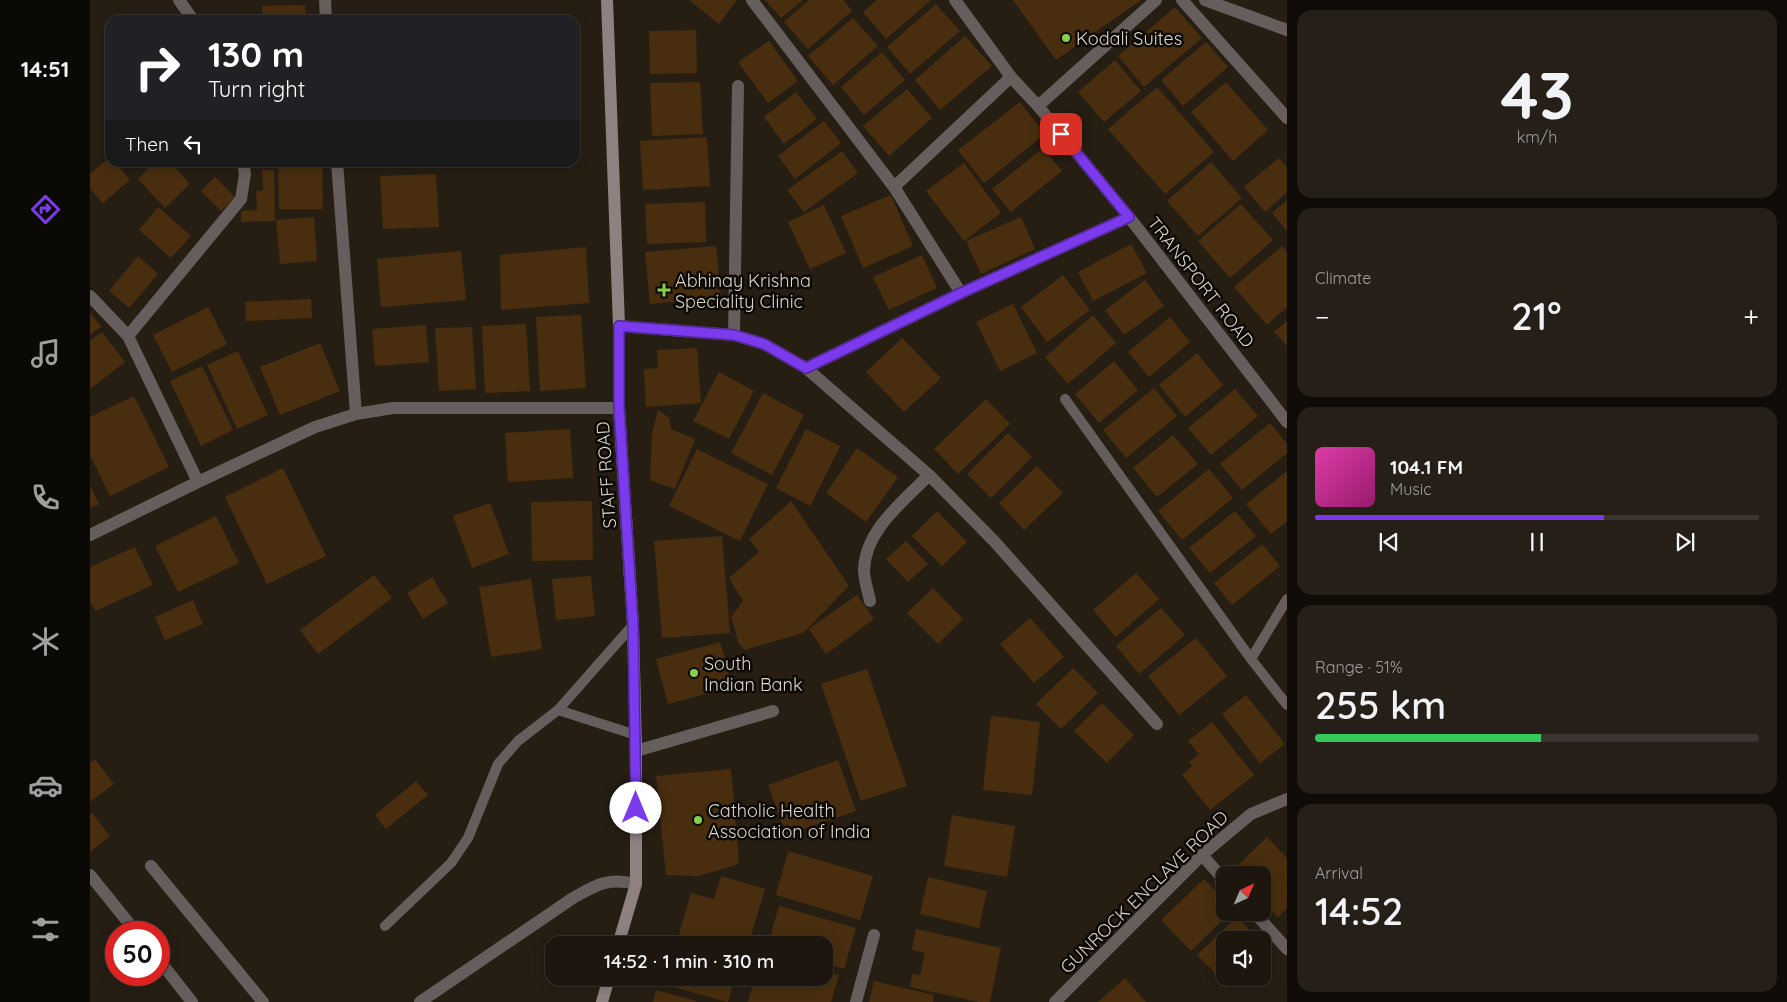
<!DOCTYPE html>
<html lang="en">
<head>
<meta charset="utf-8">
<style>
  :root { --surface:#1c160e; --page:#251f17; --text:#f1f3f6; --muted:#a09f9e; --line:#3a352e; --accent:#7c3aed }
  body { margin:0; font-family:Quicksand,sans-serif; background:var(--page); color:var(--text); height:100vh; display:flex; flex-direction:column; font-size:19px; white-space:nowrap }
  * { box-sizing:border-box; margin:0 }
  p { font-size:16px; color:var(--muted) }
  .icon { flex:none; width:28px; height:28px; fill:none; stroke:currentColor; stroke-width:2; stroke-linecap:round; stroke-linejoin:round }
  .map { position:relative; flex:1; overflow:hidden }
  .drawer { display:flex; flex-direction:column; gap:10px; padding:10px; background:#0f0c08; width:500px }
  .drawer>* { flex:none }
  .banner { position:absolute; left:15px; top:15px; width:475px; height:152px; border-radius:15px; box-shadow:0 2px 12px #0003,0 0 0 1px var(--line); background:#202124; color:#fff; overflow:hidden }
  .needle { width:32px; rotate:44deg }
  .controls { position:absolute; left:1126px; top:866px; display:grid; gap:10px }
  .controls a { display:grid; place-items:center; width:55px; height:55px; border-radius:10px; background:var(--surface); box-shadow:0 2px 12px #0003,0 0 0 1px var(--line); font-size:25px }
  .speed { position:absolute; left:15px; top:921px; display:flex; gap:10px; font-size:25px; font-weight:700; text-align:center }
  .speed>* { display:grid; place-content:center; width:65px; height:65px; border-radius:50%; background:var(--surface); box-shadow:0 2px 12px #0003,0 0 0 1px var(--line); line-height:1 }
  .speed .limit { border:8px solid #d22; background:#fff; color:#111 }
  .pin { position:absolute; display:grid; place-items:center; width:42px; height:42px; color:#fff; margin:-21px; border-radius:10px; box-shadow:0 2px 8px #0006 }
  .me { position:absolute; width:55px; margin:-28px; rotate:0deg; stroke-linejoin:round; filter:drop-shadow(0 0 4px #0008) }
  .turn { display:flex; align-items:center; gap:18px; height:105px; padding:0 20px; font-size:22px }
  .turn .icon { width:65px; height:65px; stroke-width:2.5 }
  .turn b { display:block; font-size:35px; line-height:42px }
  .then { display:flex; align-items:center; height:48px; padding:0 20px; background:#0003; gap:10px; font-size:19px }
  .big { font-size:38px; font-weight:600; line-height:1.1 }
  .drawer .card { flex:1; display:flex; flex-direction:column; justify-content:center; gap:8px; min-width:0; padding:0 18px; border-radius:15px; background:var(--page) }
  .drawer .dial { align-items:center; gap:0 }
  .dial b { font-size:65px; line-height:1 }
  .song { display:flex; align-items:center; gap:15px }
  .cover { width:60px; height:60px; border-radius:8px; background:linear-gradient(135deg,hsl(320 70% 55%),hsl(320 70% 35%)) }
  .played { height:5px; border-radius:2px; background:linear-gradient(90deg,var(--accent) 65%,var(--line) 65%) }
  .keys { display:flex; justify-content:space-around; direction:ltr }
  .heat { display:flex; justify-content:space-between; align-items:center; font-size:28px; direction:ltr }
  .charge { height:8px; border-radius:4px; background:linear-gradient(90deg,#34c759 51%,var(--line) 0) }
  .trip { position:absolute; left:455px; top:936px; width:288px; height:50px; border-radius:15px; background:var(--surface); box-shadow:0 2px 12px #0003,0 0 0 1px var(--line); font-weight:600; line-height:50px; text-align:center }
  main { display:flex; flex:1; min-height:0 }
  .menu { display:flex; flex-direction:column; width:90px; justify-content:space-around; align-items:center; background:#0b0906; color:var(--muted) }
  .menu .icon { width:35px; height:35px }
  .menu .active { color:var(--accent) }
  .menu b { font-size:22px; color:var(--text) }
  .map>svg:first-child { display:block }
  .building { fill:#482e0f }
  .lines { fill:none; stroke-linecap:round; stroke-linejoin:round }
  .service { stroke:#665e5d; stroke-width:10 }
  .minor { stroke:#665e5d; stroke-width:12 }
  .tertiary { stroke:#665e5d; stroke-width:12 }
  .secondary { stroke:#8e8180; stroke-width:12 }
  .route-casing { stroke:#51269a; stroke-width:12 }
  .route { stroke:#7c3aed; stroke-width:9 }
  .poi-dot { fill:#86cf4b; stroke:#0c0905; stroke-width:2 }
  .labels { text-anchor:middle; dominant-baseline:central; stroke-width:5; stroke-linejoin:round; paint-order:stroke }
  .poi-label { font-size:18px; fill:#dbd5ce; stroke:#0c0905; text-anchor:start }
  .street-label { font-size:18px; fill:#dbd5ce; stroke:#0c0905 }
</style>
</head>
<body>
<main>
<nav class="menu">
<b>14:51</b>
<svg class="icon active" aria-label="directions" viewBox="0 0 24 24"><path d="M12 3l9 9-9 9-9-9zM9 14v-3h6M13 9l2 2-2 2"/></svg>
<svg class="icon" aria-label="music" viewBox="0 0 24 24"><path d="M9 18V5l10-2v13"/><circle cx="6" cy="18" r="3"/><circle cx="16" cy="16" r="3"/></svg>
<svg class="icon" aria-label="phone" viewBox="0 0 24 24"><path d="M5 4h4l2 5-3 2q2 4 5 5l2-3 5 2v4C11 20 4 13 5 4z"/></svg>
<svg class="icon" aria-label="climate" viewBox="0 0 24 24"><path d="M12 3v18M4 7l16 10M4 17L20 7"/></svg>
<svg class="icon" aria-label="car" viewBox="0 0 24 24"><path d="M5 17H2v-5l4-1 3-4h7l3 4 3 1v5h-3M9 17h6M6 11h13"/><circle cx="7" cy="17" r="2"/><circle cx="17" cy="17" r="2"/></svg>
<svg class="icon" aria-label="filters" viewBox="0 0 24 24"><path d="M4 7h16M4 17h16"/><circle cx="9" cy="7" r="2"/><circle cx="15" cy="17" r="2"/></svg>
</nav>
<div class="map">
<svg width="1197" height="1002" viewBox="0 0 1197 1002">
  <rect width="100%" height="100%" fill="#261e13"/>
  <path class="building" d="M599,0H645L646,1L629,24Z
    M675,0H713L691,18Z
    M719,0H753L762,11L718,49L694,22Z
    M787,0H841L796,39L773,12Z
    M923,0H1051L966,60Z
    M846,4L870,31L820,74L797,47Z
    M215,5L216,20H173L172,6Z
    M1085,7L1112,38L1054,87L1028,56Z
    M763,18L788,46L743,85L718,56Z
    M606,30L607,73L560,74L559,31Z
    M875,36L902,66L850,110L825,80Z
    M679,41L708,81L678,103L648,62Z
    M1116,42L1138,67L1093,106L1071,80Z
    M792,52L815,80L774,115L751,87Z
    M1025,60L1051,91L1014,122L988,92Z
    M610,82L613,134L562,136L560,83Z
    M1136,82L1178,130L1143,161L1101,112Z
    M1067,87L1124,152L1075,194L1018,129Z
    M817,89L842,118L799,156L773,126Z
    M706,92L727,119L694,144L674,117Z
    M930,102L955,134L894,183L868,150Z
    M734,121L751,143L705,179L688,156Z
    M617,137L620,186L553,190L550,141Z
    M953,148L972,171L921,212L902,189Z
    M752,151L768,173L714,212L697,190Z
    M20,157V162H25L40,180L13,203L0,189V174Z
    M1189,158L1197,167V192L1175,212L1154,187Z
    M65,162H80L100,184L75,208L48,179Z
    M188,162H232L233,209H189Z
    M293,162H332V164L293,166Z
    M1121,162L1152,198L1108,236L1077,201Z
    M874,163L911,213L874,241L836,191Z
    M172,170H184L185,221L151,222V211L167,210L166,191L173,190Z
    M346,174L349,227L293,229L290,176Z
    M125,177L145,197L131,211L111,191Z
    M801,195L823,246L773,268L751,216Z
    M1197,200V231L1182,213Z
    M615,202L616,242L557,244L555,204Z
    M1151,204L1183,240L1140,278L1108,241Z
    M734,205L756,253L720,269L698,222Z
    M68,207L101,236L81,258L49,230Z
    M224,217L227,261L190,264L186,220Z
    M931,217L945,249L891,274L876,241Z
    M1041,244L1057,273L1003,301L988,272Z
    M626,246L631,297L560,304L555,252Z
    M1192,246L1197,252V307L1177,325L1144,287Z
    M496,247L499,303L411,310L410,255Z
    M371,251L376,300L291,307L287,259Z
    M832,255L847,288L799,310L783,277Z
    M48,256L68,274L39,308L19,291Z
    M973,275L1000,310L957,342L931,307Z
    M1055,280L1074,306L1034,335L1015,310Z
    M221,299L222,318L156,321L155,302Z
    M923,304L947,353L910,371L886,322Z
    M118,307L137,344L82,372L63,335Z
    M0,312L11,327L0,335Z
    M491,315L496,388L450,391L446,317Z
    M1003,315L1026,343L978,384L955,357Z
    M1080,317L1100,342L1059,377L1038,352Z
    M1197,321V346L1184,332Z
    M436,324L440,391L395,393L392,326Z
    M336,325L339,362L285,366L282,329Z
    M382,327L386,389L349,391L345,328Z
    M12,332L35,362L0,389V341Z
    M812,338L851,378L814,412L776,372Z
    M230,343L250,391L190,415L170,367Z
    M607,348L611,403L556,407L554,369L568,368L567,350Z
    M148,351L178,415L147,429L117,365Z
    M1107,353L1133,385L1095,417L1069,385Z
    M1024,361L1048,390L1009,423L985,394Z
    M112,366L143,430L111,446L80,381Z
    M629,372L664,391L639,439L603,421Z
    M1064,388L1087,416L1036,458L1013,430Z
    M1145,389L1168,416L1121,455L1098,428Z
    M673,393L714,415L682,475L641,453Z
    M44,396L79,467L20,496L0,455V417Z
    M896,399L920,424L868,474L844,449Z
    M568,410L579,418L581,429L605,439L585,489L560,480L562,433Z
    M1180,423L1197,444V453L1152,490L1130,464Z
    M480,429L483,478L418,482L415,433Z
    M716,429L750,446L720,506L686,488Z
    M918,433L942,457L901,498L877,474Z
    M1083,435L1108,464L1067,497L1043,468Z
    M767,448L808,477L776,522L736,493Z
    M607,449L678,484L650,541L579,506Z
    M947,466L973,493L934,530L909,503Z
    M193,468L236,556L177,584L135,497Z
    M1119,469L1143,498L1092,540L1068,511Z
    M1197,471V521L1181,534L1156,504Z
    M0,485L9,504L0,508Z
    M502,501L503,560L442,561L441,502Z
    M701,501L759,586L713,633L655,650L649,644L641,617L653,601L639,578L669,552L659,539Z
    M400,503L419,554L382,568L363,516Z
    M847,511L877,542L852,566L822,536Z
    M1145,511L1166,536L1120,573L1099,548Z
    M126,516L149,563L88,592L65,546Z
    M632,536L640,633L572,638L564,541Z
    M816,541L838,564L818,582L796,559Z
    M1172,544L1190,566L1142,605L1124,583Z
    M45,547L63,585L5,611L0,601V567Z
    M1046,573L1069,599L1026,637L1003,610Z
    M284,575L302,598L228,654L210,630Z
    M501,576L505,616L466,620L462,579Z
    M342,577L358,603L333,619L317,593Z
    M441,579L452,649L401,657L389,587Z
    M843,588L873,619L848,644L817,613Z
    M767,595L784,619L736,654L719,629Z
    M103,600L113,624L75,640L65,617Z
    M1071,608L1095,635L1049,674L1026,646Z
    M940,618L974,657L944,683L910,644Z
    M1106,638L1137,676L1089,715L1058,676Z
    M630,642L643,687L578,704L566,659Z
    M983,668L1008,693L971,729L946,704Z
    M777,669L817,786L771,801L731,684Z
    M1156,695L1195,744L1170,763L1132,714Z
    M1012,703L1044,735L1017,763L984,731Z
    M901,716L950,722L942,795L893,790Z
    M1122,722L1164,775L1120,810L1092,775L1102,766L1099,762L1109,754L1098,741Z
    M5,759L24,784L0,802V763Z
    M748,760L766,811L696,835L678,785Z
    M641,769L649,864L609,876L576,875L566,776Z
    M326,781L338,795L296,829L285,815Z
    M2,813L20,836L0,852V815Z
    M862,815L925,826L917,877L854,866Z
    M1177,837L1197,858V908L1188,917L1172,901V875H1148L1143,870Z
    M698,851L783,876L770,920L686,895Z
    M631,876L675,889L658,945H626L589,934L601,893L624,899Z
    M838,877L897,891L889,928L830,914Z
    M1114,879L1135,901V912H1141L1101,951L1071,920Z
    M689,906L766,928L754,969L734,963V945H678Z
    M1147,917L1169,940H1135V978H1141L1135,983L1107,955Z
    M826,929L911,948L900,1002H889L820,987L822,974L830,975L835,953L822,950Z
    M734,971L749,975L741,1002H658L665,978H734Z
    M566,978H645L638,1002L565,982Z
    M1035,978L1056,1002H1008Z
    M784,981L844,995L843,1002H779Z
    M566,990L606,1001V1002H563Z"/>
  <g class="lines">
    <path class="service" d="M975,399L1161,659L1197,705
      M1161,659L1197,599
      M468,710L546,735
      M295,926L361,863L378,838L408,764L428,741L468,710L543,625"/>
    <path class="minor" d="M89,0L103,20
      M235,0L236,20
      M662,0L804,187L871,293
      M1092,0L1197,118
      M1115,0L1197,30
      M948,106L1066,0
      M247,162L266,414
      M804,187L921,77
      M0,296L38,336L108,482
      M529,326L644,335L674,344L716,368L839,475L904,541L1067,724
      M644,335L648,86
      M38,336L151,199L155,174L153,162
      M716,368L871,293L1039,217
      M0,535L108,482L225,427L266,414L303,408H529
      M780,601C778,591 774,580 774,570C775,530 814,501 839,475
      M546,751L683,711
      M1112,855L1135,881
      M61,866L173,1002
      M0,875L46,932
      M1164,912L1197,949
      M69,960L102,1002
      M330,1002L483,898C506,885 518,877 546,884
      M766,1002L784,935
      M965,1002L1112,855L1161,814L1197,799"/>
    <path class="tertiary" d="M865,0L921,77L948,106L1039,217L1197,422"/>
    <path class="secondary" d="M517,0L529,326V408L543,625L546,751V884L528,945
      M512,1002L519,978"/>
  </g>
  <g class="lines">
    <defs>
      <path id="route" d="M546,808L543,625L529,408V326L644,335L674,344L716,368L871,293L1039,217L971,134"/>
    </defs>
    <use href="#route" class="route-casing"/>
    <use href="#route" class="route"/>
  </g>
  <g class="poi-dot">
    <circle cx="976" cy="38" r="5"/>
    <path d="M571.5 282.5h5v5h5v5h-5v5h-5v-5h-5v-5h5z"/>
    <circle cx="604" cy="673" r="5"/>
    <circle cx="608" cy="820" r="5"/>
  </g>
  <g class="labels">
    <g class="poi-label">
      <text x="986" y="38">Kodali Suites</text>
      <text x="585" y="280">Abhinay Krishna<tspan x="585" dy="21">Speciality Clinic</tspan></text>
      <text x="614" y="663">South<tspan x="614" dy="21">Indian Bank</tspan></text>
      <text x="618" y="810">Catholic Health<tspan x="618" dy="21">Association of India</tspan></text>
    </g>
    <g class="street-label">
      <text transform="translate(1111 282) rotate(52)">TRANSPORT ROAD</text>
      <text transform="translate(516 475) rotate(-94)">STAFF ROAD</text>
      <text transform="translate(1054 892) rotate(-44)">GUNROCK ENCLAVE ROAD</text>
    </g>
  </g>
</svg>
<div class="controls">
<a><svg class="needle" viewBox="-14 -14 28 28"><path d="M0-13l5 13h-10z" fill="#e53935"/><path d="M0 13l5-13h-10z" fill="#a09f9e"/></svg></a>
<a><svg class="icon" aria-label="sound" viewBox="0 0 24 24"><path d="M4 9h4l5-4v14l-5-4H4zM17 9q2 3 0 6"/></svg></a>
</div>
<div class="speed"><div class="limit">50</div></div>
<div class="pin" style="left:971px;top:134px;background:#d93025"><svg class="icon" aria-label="arrive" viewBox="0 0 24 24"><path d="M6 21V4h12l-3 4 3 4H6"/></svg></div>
<svg class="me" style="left:546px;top:808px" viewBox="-20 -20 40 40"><circle r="19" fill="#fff"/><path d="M0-13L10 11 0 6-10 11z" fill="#7c3aed"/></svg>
<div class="trip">14:52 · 1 min · 310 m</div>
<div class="banner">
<div class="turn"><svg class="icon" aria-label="right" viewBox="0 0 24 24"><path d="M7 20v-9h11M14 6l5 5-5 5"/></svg><div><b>130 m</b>Turn right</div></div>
<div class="then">Then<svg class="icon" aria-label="left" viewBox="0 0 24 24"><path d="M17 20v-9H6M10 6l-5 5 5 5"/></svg></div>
</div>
</div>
<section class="drawer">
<div class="card dial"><b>43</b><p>km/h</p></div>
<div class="card"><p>Climate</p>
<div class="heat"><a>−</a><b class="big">21°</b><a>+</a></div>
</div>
<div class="card">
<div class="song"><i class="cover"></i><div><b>104.1 FM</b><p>Music</p></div></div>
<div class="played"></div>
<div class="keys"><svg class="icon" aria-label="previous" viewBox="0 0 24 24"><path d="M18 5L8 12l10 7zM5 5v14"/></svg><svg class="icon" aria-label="pause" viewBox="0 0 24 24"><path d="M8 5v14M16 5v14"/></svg><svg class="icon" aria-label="next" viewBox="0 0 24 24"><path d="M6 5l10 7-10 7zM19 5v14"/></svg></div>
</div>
<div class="card"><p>Range · 51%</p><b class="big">255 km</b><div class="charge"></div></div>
<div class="card"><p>Arrival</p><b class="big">14:52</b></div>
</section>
</main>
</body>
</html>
